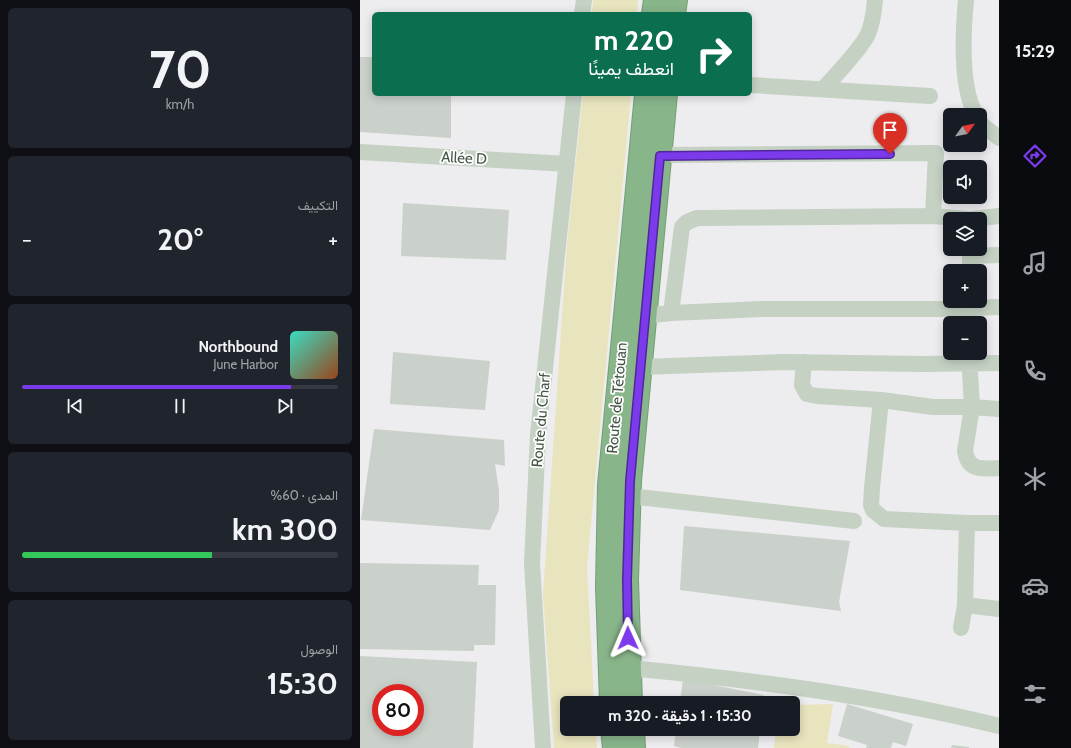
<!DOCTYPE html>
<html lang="ar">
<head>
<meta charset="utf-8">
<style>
  :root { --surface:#171b24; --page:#20242c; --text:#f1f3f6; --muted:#9ea1a6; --line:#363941; --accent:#7c3aed }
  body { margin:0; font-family:Cabin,Vazirmatn,sans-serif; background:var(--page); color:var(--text); direction:rtl; height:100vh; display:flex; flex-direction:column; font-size:15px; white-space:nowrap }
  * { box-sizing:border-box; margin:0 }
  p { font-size:13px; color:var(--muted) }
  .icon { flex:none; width:22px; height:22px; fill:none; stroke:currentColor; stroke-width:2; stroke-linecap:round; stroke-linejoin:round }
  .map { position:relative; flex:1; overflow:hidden; direction:ltr }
  .sheet { display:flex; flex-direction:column; gap:8px; padding:8px; background:#0d0f14; width:360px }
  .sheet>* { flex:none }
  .hud { position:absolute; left:12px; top:12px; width:380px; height:84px; border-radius:6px; box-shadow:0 2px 10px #0003; direction:rtl; background:#0b6e4f; color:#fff; overflow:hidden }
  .needle { width:26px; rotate:57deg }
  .tools { position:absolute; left:583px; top:108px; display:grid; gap:8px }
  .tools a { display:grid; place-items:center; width:44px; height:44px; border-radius:6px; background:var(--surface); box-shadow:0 2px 10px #0003; font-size:20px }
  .speed { position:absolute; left:12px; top:684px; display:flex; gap:8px; font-size:20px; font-weight:700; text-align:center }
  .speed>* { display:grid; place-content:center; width:52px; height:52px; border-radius:50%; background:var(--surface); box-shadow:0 2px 10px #0003; line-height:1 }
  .speed .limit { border:6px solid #d22; background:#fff; color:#111 }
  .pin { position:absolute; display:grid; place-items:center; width:34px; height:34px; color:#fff; margin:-41px -17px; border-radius:50% 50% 50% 0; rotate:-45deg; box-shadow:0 0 4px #0007 }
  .pin .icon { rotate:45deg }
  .me { position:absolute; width:44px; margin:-22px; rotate:359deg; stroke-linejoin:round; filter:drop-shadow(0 0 3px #0008) }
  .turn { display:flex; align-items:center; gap:14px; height:84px; padding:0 12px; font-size:18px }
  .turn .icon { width:52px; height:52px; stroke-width:2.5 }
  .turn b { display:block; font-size:28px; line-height:34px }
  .big { font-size:30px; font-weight:700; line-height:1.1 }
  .sheet .tile { flex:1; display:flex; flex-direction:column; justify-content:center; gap:6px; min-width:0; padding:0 14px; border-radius:6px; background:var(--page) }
  .sheet .dial { align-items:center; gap:0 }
  .dial b { font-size:52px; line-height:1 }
  .song { display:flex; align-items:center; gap:12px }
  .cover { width:48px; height:48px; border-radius:6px; background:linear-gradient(135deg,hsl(170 70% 55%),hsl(20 70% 35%)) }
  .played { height:4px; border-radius:2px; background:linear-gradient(90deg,var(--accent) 85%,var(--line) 85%) }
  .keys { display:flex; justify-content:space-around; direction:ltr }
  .heat { display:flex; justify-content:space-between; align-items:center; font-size:22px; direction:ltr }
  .charge { height:6px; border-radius:3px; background:linear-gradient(90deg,#34c759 60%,var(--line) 0) }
  .trip { position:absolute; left:200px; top:696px; width:240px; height:40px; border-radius:6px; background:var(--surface); box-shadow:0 2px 10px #0003; font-weight:700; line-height:40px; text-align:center; direction:rtl }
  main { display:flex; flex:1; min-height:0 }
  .tab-bar { display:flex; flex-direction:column; width:72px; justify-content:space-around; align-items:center; background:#090b0e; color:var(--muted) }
  .tab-bar .icon { width:28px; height:28px }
  .tab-bar .current { color:var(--accent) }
  .tab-bar b { font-size:18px; color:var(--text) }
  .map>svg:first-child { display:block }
  .green { fill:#e8e4be }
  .building { fill:#cad0ca; fill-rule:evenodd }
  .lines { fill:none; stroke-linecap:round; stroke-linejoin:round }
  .highway-casing { stroke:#74a076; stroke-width:24 }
  .minor { stroke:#c4d1c3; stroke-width:16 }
  .highway { stroke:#89b58a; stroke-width:22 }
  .route-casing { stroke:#51269a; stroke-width:10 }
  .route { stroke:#7c3aed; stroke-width:7 }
  .labels { text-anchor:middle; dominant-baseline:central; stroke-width:3.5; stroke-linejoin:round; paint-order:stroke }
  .street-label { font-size:15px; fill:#465646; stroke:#fff }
</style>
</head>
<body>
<main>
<nav class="tab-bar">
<b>15:29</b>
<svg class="icon current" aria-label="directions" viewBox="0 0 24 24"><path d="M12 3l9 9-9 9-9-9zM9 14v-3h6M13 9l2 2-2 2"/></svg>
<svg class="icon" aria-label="music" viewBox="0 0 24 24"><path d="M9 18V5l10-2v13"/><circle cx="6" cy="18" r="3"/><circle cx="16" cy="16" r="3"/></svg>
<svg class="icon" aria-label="phone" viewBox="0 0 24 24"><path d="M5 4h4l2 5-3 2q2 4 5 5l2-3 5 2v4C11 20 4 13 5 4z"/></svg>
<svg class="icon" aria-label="climate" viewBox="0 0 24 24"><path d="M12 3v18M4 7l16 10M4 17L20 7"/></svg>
<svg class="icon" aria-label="car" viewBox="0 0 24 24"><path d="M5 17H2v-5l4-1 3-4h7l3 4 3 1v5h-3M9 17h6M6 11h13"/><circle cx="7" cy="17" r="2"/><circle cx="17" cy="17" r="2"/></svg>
<svg class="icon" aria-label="filters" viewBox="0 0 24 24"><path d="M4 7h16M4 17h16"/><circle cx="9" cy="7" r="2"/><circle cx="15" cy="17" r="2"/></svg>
</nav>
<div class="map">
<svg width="639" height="748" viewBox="0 0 639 748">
  <rect width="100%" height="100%" fill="#edecee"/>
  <path class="green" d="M233,0H278L277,14H232Z
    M223,94H271L227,567L234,703H207V729H236L237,748H194L183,595L207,244Z
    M473,704L467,743L490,746L489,748H414L416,729H433V705Z"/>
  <path class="building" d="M0,57H14V94H91V138L0,132Z
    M43,203L149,210L146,260L41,256Z
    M33,352L130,361L125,410L30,404Z
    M14,429L144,440L145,466L135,464L139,490V510L130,530L1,520Z
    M324,526L490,541L479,602L481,611L320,590Z
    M0,563L119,565L118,585H136L135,645H114V651L0,649Z
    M0,656L117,662L113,748H0ZM21,693H55V727H21Z
    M323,679L404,695L403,703H320Z
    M487,704L553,724L546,746L533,742L531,748H506L507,745L478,736Z
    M316,729H400L398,748H321L314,746Z
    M592,745L609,747V748H591Z"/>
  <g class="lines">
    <defs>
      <path id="highway" d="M293,14L295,0
        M314,14L316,0
        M251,703L247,587L249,485L286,94
        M271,703L267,580L270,481L306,94
        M252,729L254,748
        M273,729L274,748"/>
    </defs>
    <use href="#highway" class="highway-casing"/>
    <path class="minor" d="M606,0C603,32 600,87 616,115
      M222,14L224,0
      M390,85L570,96
      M463,89C476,75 498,52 507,36C512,26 514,12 515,0
      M620,121L622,125L639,138
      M0,152L207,164
      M300,155L576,153L573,216
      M612,219L639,216
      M610,256L639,255
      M610,271V249
      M311,313L402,309H581L639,307
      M284,316L311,313L322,227L327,222L337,218L573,216L608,219
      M610,323V301
      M609,354L612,407L639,409
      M444,362L442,385L447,394L457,396L521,400
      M280,367L424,362L562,364L639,363
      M269,496L494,521
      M607,523L524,519L513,510L511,505L512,488L521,400L573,407H612L605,451C608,471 622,469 639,468
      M605,605L639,609
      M601,628L605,605L607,523H639
      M269,668C394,680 517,696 639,726
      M183,748L172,563L178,435L214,94"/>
    <use href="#highway" class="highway"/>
  </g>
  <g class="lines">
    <defs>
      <path id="route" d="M268,638L267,580L270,481L300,156L530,154"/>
    </defs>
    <use href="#route" class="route-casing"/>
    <use href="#route" class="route"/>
  </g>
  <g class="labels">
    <g class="street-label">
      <text transform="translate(104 158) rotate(3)">Allée D</text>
      <text transform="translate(257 398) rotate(-85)">Route de Tétouan</text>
      <text transform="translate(181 420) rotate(-85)">Route du Charf</text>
    </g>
  </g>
</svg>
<div class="tools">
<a><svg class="needle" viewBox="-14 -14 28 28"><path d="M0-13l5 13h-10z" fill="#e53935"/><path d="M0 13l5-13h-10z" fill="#9ea1a6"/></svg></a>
<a><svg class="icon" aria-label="sound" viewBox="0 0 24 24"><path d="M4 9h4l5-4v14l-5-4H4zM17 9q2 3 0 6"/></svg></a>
<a><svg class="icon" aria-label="layers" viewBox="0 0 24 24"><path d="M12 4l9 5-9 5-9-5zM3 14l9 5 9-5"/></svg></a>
<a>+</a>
<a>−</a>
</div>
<div class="speed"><div class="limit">80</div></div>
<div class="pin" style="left:530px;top:154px;background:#d93025"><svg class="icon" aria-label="arrive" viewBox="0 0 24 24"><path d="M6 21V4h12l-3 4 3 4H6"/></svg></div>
<svg class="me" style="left:268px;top:638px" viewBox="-20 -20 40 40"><path d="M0-17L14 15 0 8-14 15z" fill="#7c3aed" stroke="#fff" stroke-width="4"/></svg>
<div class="trip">15:30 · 1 دقيقة · 320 m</div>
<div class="hud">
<div class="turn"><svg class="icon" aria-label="right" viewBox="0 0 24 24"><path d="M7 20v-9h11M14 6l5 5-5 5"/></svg><div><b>220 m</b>انعطف يمينًا</div></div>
</div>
</div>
<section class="sheet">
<div class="tile dial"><b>70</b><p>km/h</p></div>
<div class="tile"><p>التكييف</p>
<div class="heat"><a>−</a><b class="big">20°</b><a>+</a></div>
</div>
<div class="tile">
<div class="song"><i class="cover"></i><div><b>Northbound</b><p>June Harbor</p></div></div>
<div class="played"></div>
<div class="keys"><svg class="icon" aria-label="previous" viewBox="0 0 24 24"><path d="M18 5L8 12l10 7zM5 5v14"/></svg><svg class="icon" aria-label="pause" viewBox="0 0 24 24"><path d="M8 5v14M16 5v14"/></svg><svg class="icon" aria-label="next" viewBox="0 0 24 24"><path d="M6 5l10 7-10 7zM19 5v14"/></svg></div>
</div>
<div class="tile"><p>المدى · 60%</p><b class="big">300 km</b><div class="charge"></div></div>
<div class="tile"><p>الوصول</p><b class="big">15:30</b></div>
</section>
</main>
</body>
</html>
